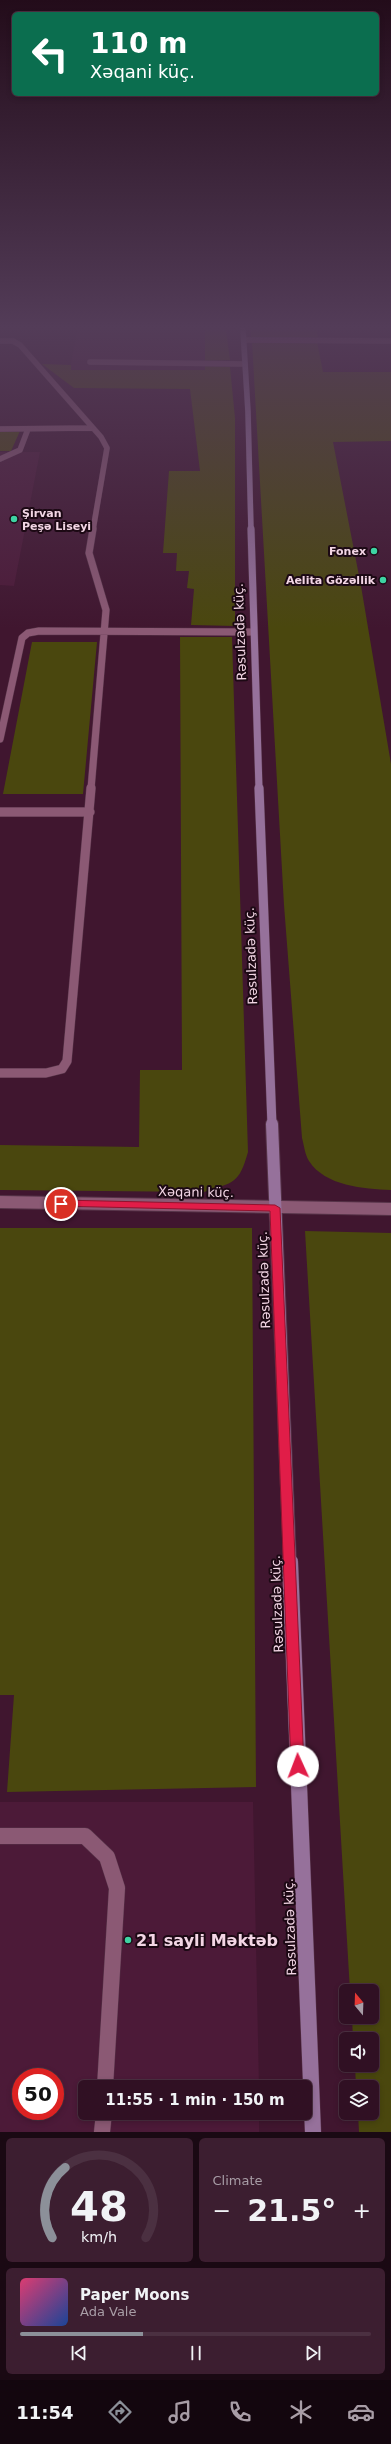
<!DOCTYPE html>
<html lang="en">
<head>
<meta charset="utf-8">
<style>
  :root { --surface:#301023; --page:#3c1e30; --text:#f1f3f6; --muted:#a89da6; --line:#4b3041; --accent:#8c9099 }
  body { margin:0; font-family:"DejaVu Sans",sans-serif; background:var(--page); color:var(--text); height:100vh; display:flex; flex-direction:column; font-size:15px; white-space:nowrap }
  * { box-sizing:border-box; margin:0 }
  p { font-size:13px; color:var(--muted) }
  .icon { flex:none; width:22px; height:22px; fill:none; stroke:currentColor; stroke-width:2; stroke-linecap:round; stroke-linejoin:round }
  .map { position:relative; height:2132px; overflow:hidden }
  .sheet { display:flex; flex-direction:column; gap:6px; padding:6px; background:#1a0913; flex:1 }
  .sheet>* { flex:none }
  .guide { position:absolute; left:12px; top:12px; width:367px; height:84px; border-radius:6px; box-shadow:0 2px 6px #0003,0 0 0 1px var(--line); background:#0b6e4f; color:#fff; overflow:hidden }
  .needle { width:26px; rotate:341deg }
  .fabs { position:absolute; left:339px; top:1984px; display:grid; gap:8px }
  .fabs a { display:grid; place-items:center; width:40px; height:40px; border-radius:6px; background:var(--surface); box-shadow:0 2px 6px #0003,0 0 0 1px var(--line); font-size:20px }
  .speed { position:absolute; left:12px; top:2068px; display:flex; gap:8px; font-size:20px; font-weight:700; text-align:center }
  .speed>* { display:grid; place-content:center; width:52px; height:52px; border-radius:50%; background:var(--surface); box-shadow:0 2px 6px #0003,0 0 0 1px var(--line); line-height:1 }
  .speed .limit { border:6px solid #d22; background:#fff; color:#111 }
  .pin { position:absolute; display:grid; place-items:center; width:34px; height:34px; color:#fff; margin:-17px; border:2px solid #fff; border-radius:50%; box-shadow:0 1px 4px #0007 }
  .me { position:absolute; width:44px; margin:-22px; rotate:358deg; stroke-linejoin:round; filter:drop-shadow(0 0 3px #0008) }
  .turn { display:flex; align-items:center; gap:14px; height:84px; padding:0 12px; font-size:18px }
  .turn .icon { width:52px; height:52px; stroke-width:2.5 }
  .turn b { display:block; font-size:28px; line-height:34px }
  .big { font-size:30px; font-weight:700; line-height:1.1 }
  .sheet .widget { flex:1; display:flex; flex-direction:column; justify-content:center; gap:6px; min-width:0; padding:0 14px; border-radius:6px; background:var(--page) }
  .sheet .dial { align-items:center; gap:0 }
  .dial svg { height:104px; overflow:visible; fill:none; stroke:var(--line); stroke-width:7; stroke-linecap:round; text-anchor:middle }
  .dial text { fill:var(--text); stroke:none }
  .song { display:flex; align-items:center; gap:12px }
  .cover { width:48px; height:48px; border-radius:6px; background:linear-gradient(135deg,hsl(340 70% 55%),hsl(220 70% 35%)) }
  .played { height:4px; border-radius:2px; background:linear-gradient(90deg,var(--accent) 35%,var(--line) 35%) }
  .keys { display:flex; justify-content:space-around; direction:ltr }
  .heat { display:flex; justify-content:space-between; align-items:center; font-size:22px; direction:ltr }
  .sheet .tiles { flex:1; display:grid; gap:6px; grid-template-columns:1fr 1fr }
  .widget:last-child { grid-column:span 2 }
  .trip { position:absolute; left:78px; top:2080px; width:234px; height:40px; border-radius:6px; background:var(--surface); box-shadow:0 2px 6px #0003,0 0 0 1px var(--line); font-weight:700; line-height:40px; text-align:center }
  .tabs { display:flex; height:64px; justify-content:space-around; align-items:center; background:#13060e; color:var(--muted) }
  .tabs .icon { width:28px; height:28px }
  .tabs .active { color:var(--accent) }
  .tabs b { font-size:18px; color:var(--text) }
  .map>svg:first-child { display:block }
  .built { fill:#4c1a38; fill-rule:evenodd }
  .green { fill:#4a470e }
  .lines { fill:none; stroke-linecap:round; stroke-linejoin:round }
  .service-far3-casing { stroke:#563348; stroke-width:6 }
  .service-far2-casing { stroke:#563348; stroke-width:8 }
  .service-far1-casing { stroke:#563348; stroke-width:10 }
  .service-casing { stroke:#563348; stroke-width:17 }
  .tertiary-casing { stroke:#563348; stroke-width:14 }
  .secondary-far4-casing { stroke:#563348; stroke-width:6 }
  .secondary-far3-casing { stroke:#563348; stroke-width:8 }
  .secondary-far2-casing { stroke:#563348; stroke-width:10 }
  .secondary-far1-casing { stroke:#563348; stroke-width:14 }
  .secondary-casing { stroke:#563348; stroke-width:17 }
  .service-far3 { stroke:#8b5974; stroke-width:5.5 }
  .service-far2 { stroke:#8b5974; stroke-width:7 }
  .service-far1 { stroke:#8b5974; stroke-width:9 }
  .service { stroke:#8b5974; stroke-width:16 }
  .tertiary { stroke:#8b5974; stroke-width:12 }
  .secondary-far4 { stroke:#96719b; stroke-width:5.5 }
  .secondary-far3 { stroke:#96719b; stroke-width:7 }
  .secondary-far2 { stroke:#96719b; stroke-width:9 }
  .secondary-far1 { stroke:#96719b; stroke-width:12 }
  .secondary { stroke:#96719b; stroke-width:16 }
  .route { fill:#e11d48; stroke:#92132f }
  .poi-dot { fill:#3dd4a3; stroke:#1c0914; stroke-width:1.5 }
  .labels { text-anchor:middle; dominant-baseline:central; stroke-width:4; stroke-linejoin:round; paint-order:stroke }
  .far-poi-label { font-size:11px; font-weight:bold; fill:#f3d6e5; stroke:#1c0914; text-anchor:end }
  .street-label { font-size:13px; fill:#f3d6e5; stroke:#1c0914 }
  .near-poi-label { font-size:16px; font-weight:bold; fill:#f3d6e5; stroke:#1c0914; text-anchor:start }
</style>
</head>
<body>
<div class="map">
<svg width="391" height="2132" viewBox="0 0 391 2132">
  <rect width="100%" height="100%" fill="#40162f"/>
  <path class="built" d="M77,330H205V370H70Z
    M0,452H40L14,586L0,585Z
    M0,1802H253L259,2087H85V2113H259V2132H0ZM21,2077H55V2111H21Z"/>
  <path class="green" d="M205,330H226L230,360L205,361Z
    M251,330H317L318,339L251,338Z
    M252,342H317L323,372H391V441L333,442L361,586L391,764V1190C364,1189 325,1186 309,1161C305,1155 304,1145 302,1138L284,905Z
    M42,364L71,365V370H205V365L230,367L235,418V626L191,625L194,589L187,588L189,571H176L177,553H163L169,471H200L190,389L74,388Z
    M0,431H20L11,451H0Z
    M180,637H232L248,1152C239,1184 234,1182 204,1192L0,1190V1145L139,1147L140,1070H182Z
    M32,642H97L83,794H3Z
    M0,1228H252L256,1787L7,1792L14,1695H0Z
    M305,1231L391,1233V2132H359L358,2113H372V2087H356L355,2065H372V2039H353L352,2017H372V1991H350Z"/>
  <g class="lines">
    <defs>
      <path id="service-far3" d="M244,340L391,341
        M0,341H13L20,345L101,437L107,448L93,530
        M90,362L245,364
        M0,429L92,428
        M0,459L20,450L28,429"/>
      <path id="service-far2" d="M0,739L22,638L28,633L39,631L253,632
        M91,789L106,610L89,553L93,529"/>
      <path id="service-far1" d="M0,812H90
        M0,1073H46L62,1069L67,1061L91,788"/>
      <path id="service" d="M0,1836H85L107,1857L117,1888L105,2087
        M102,2132L104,2113"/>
      <path id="tertiary" d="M0,1202L391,1209"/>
      <path id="secondary-far4" d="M243,330L248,412L251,530"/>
      <path id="secondary-far3" d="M251,529L259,789"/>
      <path id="secondary-far2" d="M259,788L272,1125"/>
      <path id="secondary-far1" d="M272,1124L290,1563"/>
      <path id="secondary" d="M290,1562L313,2132"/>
    </defs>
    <use href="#service-far3" class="service-far3-casing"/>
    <use href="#service-far2" class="service-far2-casing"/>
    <use href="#service-far1" class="service-far1-casing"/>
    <use href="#service" class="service-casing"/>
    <use href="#tertiary" class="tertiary-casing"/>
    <use href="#secondary-far4" class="secondary-far4-casing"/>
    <use href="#secondary-far3" class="secondary-far3-casing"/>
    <use href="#secondary-far2" class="secondary-far2-casing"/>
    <use href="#secondary-far1" class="secondary-far1-casing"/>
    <use href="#secondary" class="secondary-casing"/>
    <use href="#service-far3" class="service-far3"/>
    <use href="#service-far2" class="service-far2"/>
    <use href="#service-far1" class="service-far1"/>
    <use href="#service" class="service"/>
    <use href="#tertiary" class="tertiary"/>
    <use href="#secondary-far4" class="secondary-far4"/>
    <use href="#secondary-far3" class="secondary-far3"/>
    <use href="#secondary-far2" class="secondary-far2"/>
    <use href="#secondary-far1" class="secondary-far1"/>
    <use href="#secondary" class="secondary"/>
  </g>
  <linearGradient id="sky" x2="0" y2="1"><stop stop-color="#230c1a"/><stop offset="0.52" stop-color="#533c58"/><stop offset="1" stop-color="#533c58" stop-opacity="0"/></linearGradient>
  <rect width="391" height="629" fill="url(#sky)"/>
  <path class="route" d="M61,1200L275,1205L280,1208L304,1766L302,1770L298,1772L293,1770L291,1766L270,1211L57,1206V1201Z"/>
  <g class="poi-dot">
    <circle cx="14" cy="519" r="4"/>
    <circle cx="374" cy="551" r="4"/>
    <circle cx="383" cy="580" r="4"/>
    <circle cx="128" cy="1940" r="4"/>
  </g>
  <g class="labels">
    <g class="far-poi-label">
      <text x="22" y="513" text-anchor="start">Şirvan<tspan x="22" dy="13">Peşə Liseyi</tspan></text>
      <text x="366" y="551">Fonex</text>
      <text x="375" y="580">Aelita Gözəllik</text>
    </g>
    <g class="street-label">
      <text transform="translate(240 632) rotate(-92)">Rəsulzadə küç.</text>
      <text transform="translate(251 956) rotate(-92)">Rəsulzadə küç.</text>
      <text transform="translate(196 1192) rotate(1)">Xəqani küç.</text>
      <text transform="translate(264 1280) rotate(-92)">Rəsulzadə küç.</text>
      <text transform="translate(277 1604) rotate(-92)">Rəsulzadə küç.</text>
      <text transform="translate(290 1927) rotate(-92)">Rəsulzadə küç.</text>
    </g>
    <g class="near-poi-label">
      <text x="136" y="1940">21 sayli Məktəb</text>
    </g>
  </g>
</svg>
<div class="fabs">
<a><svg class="needle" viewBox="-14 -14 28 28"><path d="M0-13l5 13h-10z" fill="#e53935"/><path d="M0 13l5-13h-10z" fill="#a89da6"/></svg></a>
<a><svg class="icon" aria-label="sound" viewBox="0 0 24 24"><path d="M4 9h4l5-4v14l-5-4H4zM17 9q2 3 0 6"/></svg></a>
<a><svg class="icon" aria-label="layers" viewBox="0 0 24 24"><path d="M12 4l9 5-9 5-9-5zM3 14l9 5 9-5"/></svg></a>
</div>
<div class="speed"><div class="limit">50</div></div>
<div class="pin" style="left:61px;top:1204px;background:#d93025"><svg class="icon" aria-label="arrive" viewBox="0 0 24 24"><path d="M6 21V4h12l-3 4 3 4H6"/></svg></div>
<svg class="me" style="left:298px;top:1766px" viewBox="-20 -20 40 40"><circle r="19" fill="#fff"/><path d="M0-13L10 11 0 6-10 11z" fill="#e11d48"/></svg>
<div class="trip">11:55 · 1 min · 150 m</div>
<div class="guide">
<div class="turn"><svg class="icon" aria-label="left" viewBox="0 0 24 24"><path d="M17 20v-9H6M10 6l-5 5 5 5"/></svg><div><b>110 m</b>Xəqani küç.</div></div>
</div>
</div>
<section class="sheet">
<div class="tiles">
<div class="widget dial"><svg viewBox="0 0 100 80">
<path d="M14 69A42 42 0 1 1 86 69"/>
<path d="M14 69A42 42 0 0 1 24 15" stroke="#8c9099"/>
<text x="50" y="56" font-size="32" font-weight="700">48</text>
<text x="50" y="72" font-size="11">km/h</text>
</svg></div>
<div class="widget"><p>Climate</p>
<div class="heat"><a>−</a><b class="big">21.5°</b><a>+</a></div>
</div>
<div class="widget">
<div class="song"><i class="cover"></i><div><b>Paper Moons</b><p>Ada Vale</p></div></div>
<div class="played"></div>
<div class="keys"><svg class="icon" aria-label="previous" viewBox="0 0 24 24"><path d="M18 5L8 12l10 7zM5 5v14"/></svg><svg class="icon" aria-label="pause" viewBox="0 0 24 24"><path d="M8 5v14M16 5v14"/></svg><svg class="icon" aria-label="next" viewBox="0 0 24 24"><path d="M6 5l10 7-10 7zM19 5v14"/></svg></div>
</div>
</div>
</section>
<nav class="tabs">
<b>11:54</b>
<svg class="icon active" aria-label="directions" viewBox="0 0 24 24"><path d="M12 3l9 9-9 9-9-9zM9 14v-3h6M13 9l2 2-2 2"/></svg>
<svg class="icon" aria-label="music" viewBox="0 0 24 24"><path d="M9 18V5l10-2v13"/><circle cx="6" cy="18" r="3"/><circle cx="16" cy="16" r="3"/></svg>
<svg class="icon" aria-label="phone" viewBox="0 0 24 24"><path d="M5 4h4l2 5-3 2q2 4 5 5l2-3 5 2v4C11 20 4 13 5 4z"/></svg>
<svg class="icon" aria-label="climate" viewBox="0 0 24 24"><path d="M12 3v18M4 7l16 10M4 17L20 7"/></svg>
<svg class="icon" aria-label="car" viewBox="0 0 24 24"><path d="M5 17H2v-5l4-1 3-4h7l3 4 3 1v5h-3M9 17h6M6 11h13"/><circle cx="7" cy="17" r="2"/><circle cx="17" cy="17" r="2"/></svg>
</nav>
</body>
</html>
